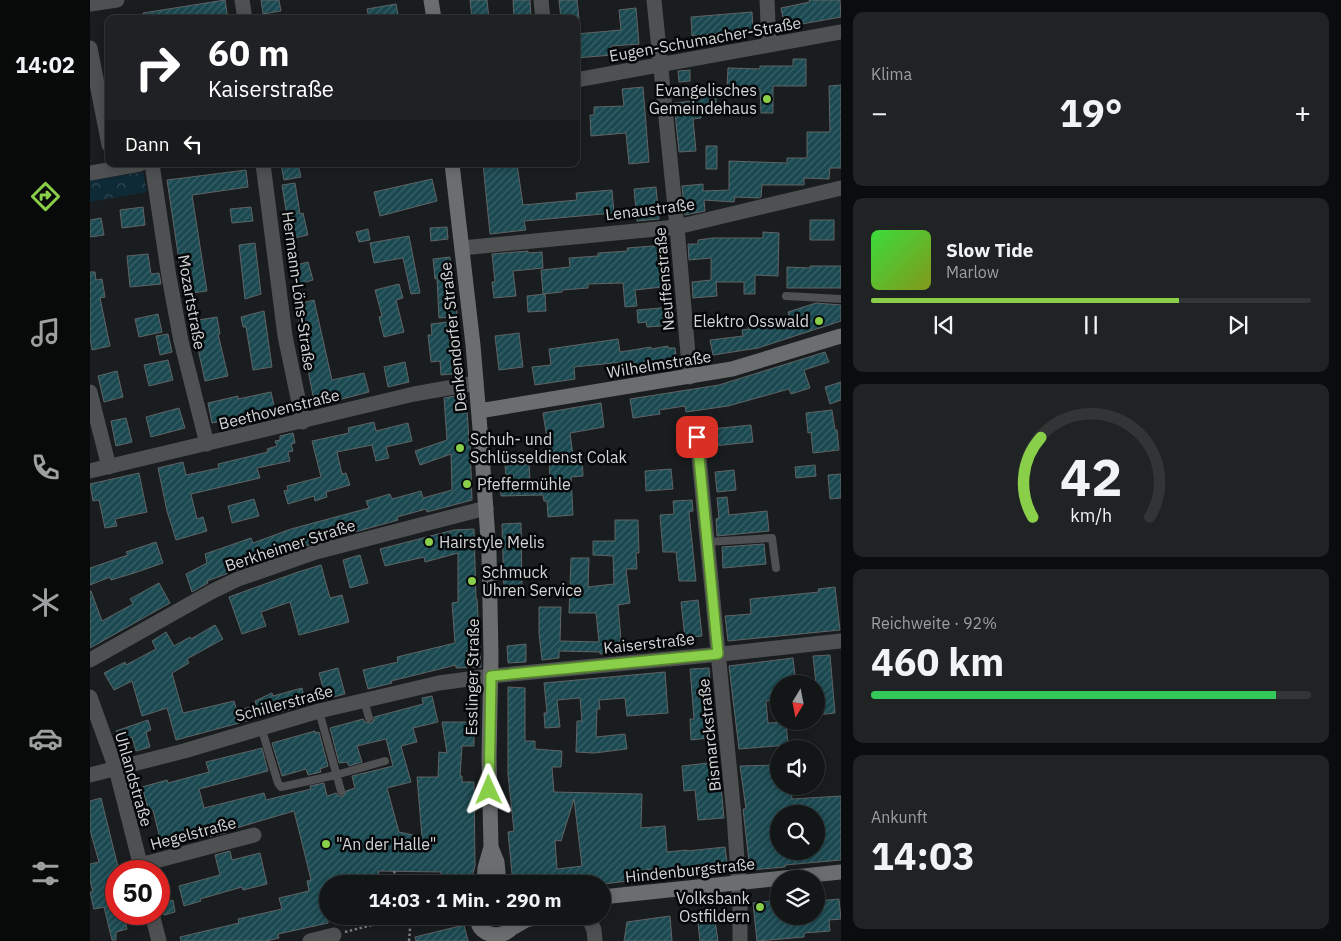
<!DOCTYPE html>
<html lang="de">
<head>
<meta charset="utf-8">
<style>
  :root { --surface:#131617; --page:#202324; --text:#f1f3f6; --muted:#9d9fa1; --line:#323536; --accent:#89cf49 }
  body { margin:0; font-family:"IBM Plex Sans",sans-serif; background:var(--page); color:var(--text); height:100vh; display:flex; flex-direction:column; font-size:19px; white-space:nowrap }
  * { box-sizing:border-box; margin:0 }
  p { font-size:16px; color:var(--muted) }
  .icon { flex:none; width:28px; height:28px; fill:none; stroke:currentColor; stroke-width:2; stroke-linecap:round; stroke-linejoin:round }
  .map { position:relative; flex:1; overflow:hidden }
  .sheet { display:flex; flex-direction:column; gap:12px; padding:12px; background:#0a0c0d; width:500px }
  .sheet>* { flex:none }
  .hud { position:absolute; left:15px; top:15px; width:475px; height:152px; border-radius:10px; box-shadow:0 2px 12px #0003,0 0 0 1px var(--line); background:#202124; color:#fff; overflow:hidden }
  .needle { width:32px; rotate:190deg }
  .buttons { position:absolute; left:680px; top:675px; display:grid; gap:10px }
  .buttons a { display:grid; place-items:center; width:55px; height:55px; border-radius:50%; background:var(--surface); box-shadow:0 2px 12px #0003,0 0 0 1px var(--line); font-size:25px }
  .speed { position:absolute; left:15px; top:860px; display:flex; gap:10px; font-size:25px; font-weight:700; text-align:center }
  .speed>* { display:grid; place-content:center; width:65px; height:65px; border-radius:50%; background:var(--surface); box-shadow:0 2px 12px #0003,0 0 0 1px var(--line); line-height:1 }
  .speed .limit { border:8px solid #d22; background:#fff; color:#111 }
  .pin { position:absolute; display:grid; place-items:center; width:42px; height:42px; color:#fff; margin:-21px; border-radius:10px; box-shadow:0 2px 8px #0006 }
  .me { position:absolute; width:55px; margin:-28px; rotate:359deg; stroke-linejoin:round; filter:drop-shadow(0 0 4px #0008) }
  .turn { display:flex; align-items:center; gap:18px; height:105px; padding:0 20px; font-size:22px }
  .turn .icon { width:65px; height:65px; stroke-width:2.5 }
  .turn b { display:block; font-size:35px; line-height:42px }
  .then { display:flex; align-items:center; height:48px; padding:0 20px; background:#0003; gap:10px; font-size:19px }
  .big { font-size:38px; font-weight:800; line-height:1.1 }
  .sheet .widget { flex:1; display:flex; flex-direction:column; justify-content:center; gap:8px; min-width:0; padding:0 18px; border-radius:10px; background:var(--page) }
  .sheet .dial { align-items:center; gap:0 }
  .dial svg { height:130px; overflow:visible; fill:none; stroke:var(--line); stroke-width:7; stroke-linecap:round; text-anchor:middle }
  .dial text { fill:var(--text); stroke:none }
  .song { display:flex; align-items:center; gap:15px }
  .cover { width:60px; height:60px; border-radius:8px; background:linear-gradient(135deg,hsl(120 70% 55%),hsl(70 70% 35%)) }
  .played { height:5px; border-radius:2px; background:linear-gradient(90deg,var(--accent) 70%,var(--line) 70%) }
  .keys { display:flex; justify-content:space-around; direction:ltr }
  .heat { display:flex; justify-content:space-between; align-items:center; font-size:28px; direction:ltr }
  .charge { height:8px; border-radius:4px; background:linear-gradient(90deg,#34c759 92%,var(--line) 0) }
  .trip { position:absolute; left:229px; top:875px; width:292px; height:50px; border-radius:25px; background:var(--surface); box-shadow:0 2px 12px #0003,0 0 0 1px var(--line); font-weight:800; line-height:50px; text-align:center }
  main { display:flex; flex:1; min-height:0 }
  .dock { display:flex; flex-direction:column; width:90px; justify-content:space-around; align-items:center; background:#080909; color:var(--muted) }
  .dock .icon { width:35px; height:35px }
  .dock .current { color:var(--accent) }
  .dock b { font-size:22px; color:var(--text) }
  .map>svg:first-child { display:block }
  .park { fill:url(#park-crowns) }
  .building { fill:url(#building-hatch); stroke:#5f6465; fill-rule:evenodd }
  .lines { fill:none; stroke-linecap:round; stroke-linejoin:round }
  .path { stroke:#7d7f81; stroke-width:2.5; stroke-dasharray:2.5 2.5; stroke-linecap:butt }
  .lane { stroke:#4e5051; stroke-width:8 }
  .street { stroke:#4e5051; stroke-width:15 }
  .secondary { stroke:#6b6d6f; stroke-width:15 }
  .route-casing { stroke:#59872f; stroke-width:12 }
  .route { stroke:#89cf49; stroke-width:9 }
  .poi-dot { fill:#89cf49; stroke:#060708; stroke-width:2 }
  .labels { text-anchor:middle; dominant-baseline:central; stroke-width:5; stroke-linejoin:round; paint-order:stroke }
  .street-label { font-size:16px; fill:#d3d5d7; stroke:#060708 }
  .poi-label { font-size:16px; fill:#d3d5d7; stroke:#060708; text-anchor:start }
</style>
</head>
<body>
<main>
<nav class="dock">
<b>14:02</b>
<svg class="icon current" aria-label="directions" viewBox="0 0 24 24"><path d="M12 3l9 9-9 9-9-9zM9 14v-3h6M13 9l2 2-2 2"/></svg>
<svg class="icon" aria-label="music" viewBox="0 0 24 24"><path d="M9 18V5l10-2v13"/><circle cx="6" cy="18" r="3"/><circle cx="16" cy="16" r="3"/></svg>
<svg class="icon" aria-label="phone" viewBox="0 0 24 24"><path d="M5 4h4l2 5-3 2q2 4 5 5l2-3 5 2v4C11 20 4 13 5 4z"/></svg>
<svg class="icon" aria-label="climate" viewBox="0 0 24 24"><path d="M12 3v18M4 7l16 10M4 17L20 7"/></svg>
<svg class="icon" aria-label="car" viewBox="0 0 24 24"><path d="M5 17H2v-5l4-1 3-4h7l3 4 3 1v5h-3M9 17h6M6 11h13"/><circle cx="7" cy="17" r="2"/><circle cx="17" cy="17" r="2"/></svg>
<svg class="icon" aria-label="filters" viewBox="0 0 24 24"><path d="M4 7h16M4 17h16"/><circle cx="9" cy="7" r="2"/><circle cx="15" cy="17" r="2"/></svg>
</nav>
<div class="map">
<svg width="751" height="941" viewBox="0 0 751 941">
  <defs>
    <pattern id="park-crowns" width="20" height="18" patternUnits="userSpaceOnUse" patternTransform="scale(1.25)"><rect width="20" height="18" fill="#0f2a37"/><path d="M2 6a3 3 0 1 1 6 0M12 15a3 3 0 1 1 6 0" fill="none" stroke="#314853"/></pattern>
    <pattern id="building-hatch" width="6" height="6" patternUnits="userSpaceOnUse" patternTransform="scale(1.25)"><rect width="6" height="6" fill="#1b4951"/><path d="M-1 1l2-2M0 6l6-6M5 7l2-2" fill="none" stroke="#3b6269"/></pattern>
  </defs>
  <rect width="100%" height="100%" fill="#191d1f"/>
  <path class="park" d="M53,172L57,192L0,202V181Z"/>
  <path class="building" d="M135,0L138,19H54L53,13Z
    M171,0H189L191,11L173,14Z
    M380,0H397L399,19H382Z
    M423,0H440L441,19H424Z
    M469,0H487L489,19H471Z
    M719,0H750L751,17L695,27L691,8L720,2Z
    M306,4L309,19H279L277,9Z
    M546,8L549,44L521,46L522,55L486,58V34L531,30L529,10Z
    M662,12L663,31L602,36L601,17Z
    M703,59H716V86H683V113H671L670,89L637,88L638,68L670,69V66H703Z
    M600,70V81L589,82L588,71Z
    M751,85V168H740L739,179L714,178V185H672L671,197L669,198L645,197L644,202L614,200L615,211L595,215L592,186L613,184V191L639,190V161L697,163V158H717V132H740L739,86Z
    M553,87L559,162L539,164L536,133L501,136L500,115H504V107L534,106L532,89Z
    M625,87L627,113L611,115V118L603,119L606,151L589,152L584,103L602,101L601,89Z
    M616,146H627V169H616Z
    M191,164H208L211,177L194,180Z
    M393,164H427L433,205L487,200L486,193L522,190L524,213L434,221L436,230L400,234Z
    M156,170L158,187L102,195L117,291L94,294L77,180Z
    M342,179L347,201L290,216L284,192Z
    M205,183L210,214L213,213L218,235L200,239L195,217L197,216L192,185Z
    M566,187L569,219L547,221L544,189Z
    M53,207L55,225L32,228L30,210Z
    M161,207L163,221L142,223L140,209Z
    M11,218L14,235L0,237V220Z
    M720,220H744V240H720Z
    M357,227L358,239L341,241L340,228Z
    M278,229L280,240L269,242L266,232Z
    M673,232L689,233L688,276L665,275V294H654V282H626L627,296L603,298L602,282L621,280V258L599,260L598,244H608V240L623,238H673Z
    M319,236L330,293L321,294L313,258L284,263L280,243Z
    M165,243L171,294L155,299L149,245Z
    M576,245L578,263L570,264L572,287L545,290L547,306L535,307L533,283L498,284V288L472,290V292L453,294L451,270L480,267L479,258L508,256V253L538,251L537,248Z
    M438,251V253L452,252L453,268L423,271L426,296L404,298L402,282H405L402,254Z
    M58,254L61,274L69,273L71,284L40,287L37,256Z
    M360,257L361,269H363L367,316L349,318L347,278L345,279L343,259Z
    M218,262L223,280L208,284L203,266Z
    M720,266H751V288H697V267L720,268Z
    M0,272H5L6,280L12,279L15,297L10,298L20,346L2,350L0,338Z
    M309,284L313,298L306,300L314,332L294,337L289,317L292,316L285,290Z
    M455,294L456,311L438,312L437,296Z
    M224,300L242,380L274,373L279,392L225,406L218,370L220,369L205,305Z
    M726,303L751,305V321L668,348L623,355L620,340L653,336L652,330L659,329L658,326L671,321L673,327L700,318L698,312Z
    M583,307L584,325L557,327L556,322L548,323L547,310Z
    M174,311L182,367L163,370L156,327H153L151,317Z
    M68,314L72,332L49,337L45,319Z
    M127,317L130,334H128L138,376L115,381L102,321Z
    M358,322L360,341L370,340L373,373L351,375L350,361L341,362L338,335H342L341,324Z
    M429,333L433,367L409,370L405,336Z
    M78,334L82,352L70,355L66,336Z
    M528,339L530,352L561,347V349L578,346V348H585L587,364L544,370L543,361L484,367L485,379L445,385L442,367L461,365L459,349Z
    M735,352L739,362L714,370L720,388L701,394L699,389L638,406L596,412L595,406L569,410L570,414L543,418L540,399L629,385Z
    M78,360L83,380L59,386L54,365Z
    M315,362L319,382L298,387L294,367Z
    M27,371L33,397L14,402L8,376Z
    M751,382V400L740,404L735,387Z
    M181,392L185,410L122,423L118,403L148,396V399Z
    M376,394L379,441H380L382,500L337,512L336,509L307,517L308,520L204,549L117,581L118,583L102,592L96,574L117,563L115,554L161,538L163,543L201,529L279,508L276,501L300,494L302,499L331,491L333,498L362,490L361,454L330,465L325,451L357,440L354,398Z
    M511,403L514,427L480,433L483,456L492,455L493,476L481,477L483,515L458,517L457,501H454L453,495L411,496L410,478H416L415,465L439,464L440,480L460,479L459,451L453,413Z
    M89,408L95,428L61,437L56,417Z
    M742,410L745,430H747L749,450L723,453L721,432L718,433L716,413Z
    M36,418L42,442L26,446L21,421Z
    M284,422L286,431L318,423L322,441L296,447L299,458L286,461L282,445L247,452L252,474L256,473L260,485L236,492L237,497L225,501L224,496L198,504L194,491L198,490L197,486L231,477L222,441L259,433L258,428Z
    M661,425L663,442L623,446L621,429Z
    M203,433L205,443L201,444L203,451L198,452L200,461L167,468L170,478L101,494L107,519L113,517L117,531L86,540L77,511L68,468L93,462L96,475L129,468L128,464L178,452L177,449L187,446L185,441L190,440V436Z
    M725,465L726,476L706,478L705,467Z
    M581,469L583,489L556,491L555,471Z
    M644,470L646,490L627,492L625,472Z
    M49,473L57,512L25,519L27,526L15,528L9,500L3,501L0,484Z
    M751,474V498L740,499L738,475Z
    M637,497L639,515L677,511L679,531L627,536L626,519L629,518L627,498Z
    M164,499L169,516L142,523L138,506Z
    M602,500L603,511L599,512L606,581H589L586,552H573L570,515L584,514L583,501Z
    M525,520H548L549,553H546L547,569H536L540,603L528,605L532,652L510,654V652L469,651V658L452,660L449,633V607H471L470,641L509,642L506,613H479L481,558H499L498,587L524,584L523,556L503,555V541H525Z
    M431,523L432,591L414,592L412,524Z
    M384,529L386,599H387L391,667L366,668V665L301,681L302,683L278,689L273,670L308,662L307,657L365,643L362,603L368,602V553L335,562L334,557L295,566L290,549L364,530Z
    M66,542L73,563L44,573L21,580L20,577L0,585V568L38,555L36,552Z
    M674,544L676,564L633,568L632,547Z
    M270,555L278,583L260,588L253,560Z
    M231,565L240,598L252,595L259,622L209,635L200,602L171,612L176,626L152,634L139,597L208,572Z
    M69,583L80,603L0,648V591H1L12,621L43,604L40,599Z
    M745,587L750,630L638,641L635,616L661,614L660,599L729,592L728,589Z
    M608,600L612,636L595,638L591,602Z
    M125,625L133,639L97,659L99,663L82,673L93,713L144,701L147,711L166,705L165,701L182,693L183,696L212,688L216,705L86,740L77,708L52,716L42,681L24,690L14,673L35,662L36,665L66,649L62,641L76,632L84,646L100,637L101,639Z
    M436,644V662L418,663L417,646Z
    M740,655L745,713L726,715V684L723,656Z
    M703,658L706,684H689V700L676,701L678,723L696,722L698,745L649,749L639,666Z
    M248,668L255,694L236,699L229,673Z
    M619,668L622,713L617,714L619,738L601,740L600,719H604L600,669Z
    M575,672L578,713L537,716L535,698L509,700L510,709H507L506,737L535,734L537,749L504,753L486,752L487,721H492L490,698L467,700L470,727L455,728L454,713H457L454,683Z
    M418,687L435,688V741H445V749L472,751L471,767H462L464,792L552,794L551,828L575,826L577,852L597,850V851L635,847L638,870L576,877V868L553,870L554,879L513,884H423L418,832L424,831L418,774ZM484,799L492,866L467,869L465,840L471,841Z
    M342,696L348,722L323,728L327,742L311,746L321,782L297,788L309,832L332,837L327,777H348L349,752L357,753L352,722H384V746H372L370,776H372V782H384L385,866L380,884H351V872L288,871L292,884H238V923L188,934L189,938L176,941H91L90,937L149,923L148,919L192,909L189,898L219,891L217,881L221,880L214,851L204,811L136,831V833L72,847L63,810L59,812L52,787L77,780L78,783L119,772L116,762L172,748L178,771L109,789L114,808L174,793L176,800L221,789L220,786L234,783L237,796L246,793L249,796H253L256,791L265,788L262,776L303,766L296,739L267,746L272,762L259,766L257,762L249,763L240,728L273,719L275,722L281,723L284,720V717L333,704L332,698Z
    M58,720L61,730L56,732L60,747L46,751L42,737L29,741L26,731Z
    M225,731V733L229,732L238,766L230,769L231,772L218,775L216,769L192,776L182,743Z
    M618,763L619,766H629L634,818L608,820L605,790L594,791L592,766Z
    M689,765V786H701L702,799L751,796V860L695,865V867L660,870L653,809H656L650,766ZM689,814H726V851H689Z
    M11,798L29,871H26V916L33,914L37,929L26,932V940H22L14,907L4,909L0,892H3L0,880V864L9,862L0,830V801Z
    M140,851L142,860L170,853L177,884L153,890L152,887L110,899L111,901L94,906L89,886L130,875L125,855Z
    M749,899L751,919L739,920L740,931L714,933V937L667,941L663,903L689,900V916H726V901Z
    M83,900L85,912L74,915L71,903Z
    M624,914L628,941H610L608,923H612L611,915Z
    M580,916L582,941H534L537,922Z
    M374,925L378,941H326L325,937Z"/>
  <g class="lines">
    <path class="path" d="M304,871L308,884
      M324,916L335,919L358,916
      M255,932L317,916
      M319,941L321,916"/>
    <path class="lane" d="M696,296L751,299
      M617,542L682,538L686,568
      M274,700L279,718
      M229,711L251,791
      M171,727L188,783L191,787L246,775L295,761"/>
    <path class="street" d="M152,0L155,19
      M451,0L453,19
      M564,0L587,227L600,377
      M677,0L679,45
      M0,4L27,0
      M0,48L19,145
      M486,80L751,32
      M62,164L79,277L91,341L117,444
      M173,164L195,336L213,422
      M0,173L50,164
      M372,248L587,227L751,188
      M0,392L19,467
      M607,437L644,815L650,904V941
      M0,471L324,394L386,383
      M0,660L123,591L148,579L226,552L396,508
      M0,697L26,769L52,871
      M0,775L94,751L229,711L349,683L401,676L641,653L751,641
      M50,865L164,835
      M62,914L69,941
      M498,916L504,930L505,941
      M220,941L244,935"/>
    <path class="secondary" d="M341,0L344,19
      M362,164L383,345L391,441L399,553L401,656L399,758L401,847L395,868L394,884
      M389,411L642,369L751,336
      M401,847L407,862L409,884
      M512,897L751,872
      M388,916C384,941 427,941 426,916
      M424,927L436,920L457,916"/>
  </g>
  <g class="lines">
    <defs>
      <path id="route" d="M399,790L401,676L628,654L607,437"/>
    </defs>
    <use href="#route" class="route-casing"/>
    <use href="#route" class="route"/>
  </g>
  <g class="poi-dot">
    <circle cx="677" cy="99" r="5"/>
    <circle cx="729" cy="321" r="5"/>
    <circle cx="370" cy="448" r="5"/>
    <circle cx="377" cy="484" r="5"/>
    <circle cx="339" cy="542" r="5"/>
    <circle cx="382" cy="581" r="5"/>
    <circle cx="236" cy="844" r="5"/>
    <circle cx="670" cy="907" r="5"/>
  </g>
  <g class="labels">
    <g class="street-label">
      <text transform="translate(615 39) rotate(-10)">Eugen-Schumacher-Straße</text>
      <text transform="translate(560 209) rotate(-7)">Lenaustraße</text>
      <text transform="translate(574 279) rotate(-95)">Neuffenstraße</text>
      <text transform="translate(209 291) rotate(82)">Hermann-Löns-Straße</text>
      <text transform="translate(102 302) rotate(80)">Mozartstraße</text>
      <text transform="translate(363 337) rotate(-96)">Denkendorfer Straße</text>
      <text transform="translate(569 364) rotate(-9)">Wilhelmstraße</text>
      <text transform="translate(189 409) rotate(-14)">Beethovenstraße</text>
      <text transform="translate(200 545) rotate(-18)">Berkheimer Straße</text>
      <text transform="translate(559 643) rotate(-6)">Kaiserstraße</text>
      <text transform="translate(382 677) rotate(-89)">Esslinger Straße</text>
      <text transform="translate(194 703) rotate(-15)">Schillerstraße</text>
      <text transform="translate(619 735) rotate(-96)">Bismarckstraße</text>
      <text transform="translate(44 779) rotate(74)">Uhlandstraße</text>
      <text transform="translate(103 833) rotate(-15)">Hegelstraße</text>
      <text transform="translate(600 870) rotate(-6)">Hindenburgstraße</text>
    </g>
    <g class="poi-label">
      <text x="667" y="90" text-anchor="end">Evangelisches<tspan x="667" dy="18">Gemeindehaus</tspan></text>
      <text x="719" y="321" text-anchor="end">Elektro Osswald</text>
      <text x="380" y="439">Schuh- und<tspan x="380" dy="18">Schlüsseldienst Colak</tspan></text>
      <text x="387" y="484">Pfeffermühle</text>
      <text x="349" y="542">Hairstyle Melis</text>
      <text x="392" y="572">Schmuck<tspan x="392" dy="18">Uhren Service</tspan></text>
      <text x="246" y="844">"An der Halle"</text>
      <text x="660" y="898" text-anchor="end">Volksbank<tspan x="660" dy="18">Ostfildern</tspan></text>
    </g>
  </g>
</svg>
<div class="buttons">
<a><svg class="needle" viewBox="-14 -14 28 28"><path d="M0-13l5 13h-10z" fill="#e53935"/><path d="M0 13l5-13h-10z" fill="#9d9fa1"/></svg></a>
<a><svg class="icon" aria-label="sound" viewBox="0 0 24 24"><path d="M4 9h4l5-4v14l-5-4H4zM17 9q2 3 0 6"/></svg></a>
<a><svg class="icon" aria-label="search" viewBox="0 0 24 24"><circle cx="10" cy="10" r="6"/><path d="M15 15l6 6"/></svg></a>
<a><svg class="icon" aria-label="layers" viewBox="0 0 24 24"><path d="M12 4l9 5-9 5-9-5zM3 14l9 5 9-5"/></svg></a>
</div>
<div class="speed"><div class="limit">50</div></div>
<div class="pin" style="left:607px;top:437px;background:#d93025"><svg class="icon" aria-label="arrive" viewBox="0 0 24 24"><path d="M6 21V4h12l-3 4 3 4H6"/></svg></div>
<svg class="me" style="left:399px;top:790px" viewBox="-20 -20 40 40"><path d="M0-17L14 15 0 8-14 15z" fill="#89cf49" stroke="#fff" stroke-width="4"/></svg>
<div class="trip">14:03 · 1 Min. · 290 m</div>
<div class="hud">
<div class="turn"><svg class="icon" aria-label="right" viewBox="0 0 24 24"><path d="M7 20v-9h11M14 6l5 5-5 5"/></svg><div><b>60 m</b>Kaiserstraße</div></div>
<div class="then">Dann<svg class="icon" aria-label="left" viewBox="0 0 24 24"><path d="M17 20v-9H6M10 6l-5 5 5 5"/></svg></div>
</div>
</div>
<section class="sheet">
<div class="widget"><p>Klima</p>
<div class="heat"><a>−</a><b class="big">19°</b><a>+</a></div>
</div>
<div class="widget">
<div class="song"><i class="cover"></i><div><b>Slow Tide</b><p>Marlow</p></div></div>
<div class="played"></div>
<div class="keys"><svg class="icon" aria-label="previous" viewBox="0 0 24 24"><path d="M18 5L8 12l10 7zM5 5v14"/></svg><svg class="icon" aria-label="pause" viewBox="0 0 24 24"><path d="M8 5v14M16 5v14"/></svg><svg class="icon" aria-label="next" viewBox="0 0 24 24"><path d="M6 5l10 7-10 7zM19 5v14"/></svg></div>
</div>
<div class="widget dial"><svg viewBox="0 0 100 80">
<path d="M14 69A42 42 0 1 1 86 69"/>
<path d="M14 69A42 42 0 0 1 19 20" stroke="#89cf49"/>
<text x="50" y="56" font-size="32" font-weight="700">42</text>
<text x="50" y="72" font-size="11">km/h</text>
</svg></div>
<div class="widget"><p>Reichweite · 92%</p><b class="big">460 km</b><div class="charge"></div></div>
<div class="widget"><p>Ankunft</p><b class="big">14:03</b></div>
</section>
</main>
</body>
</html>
